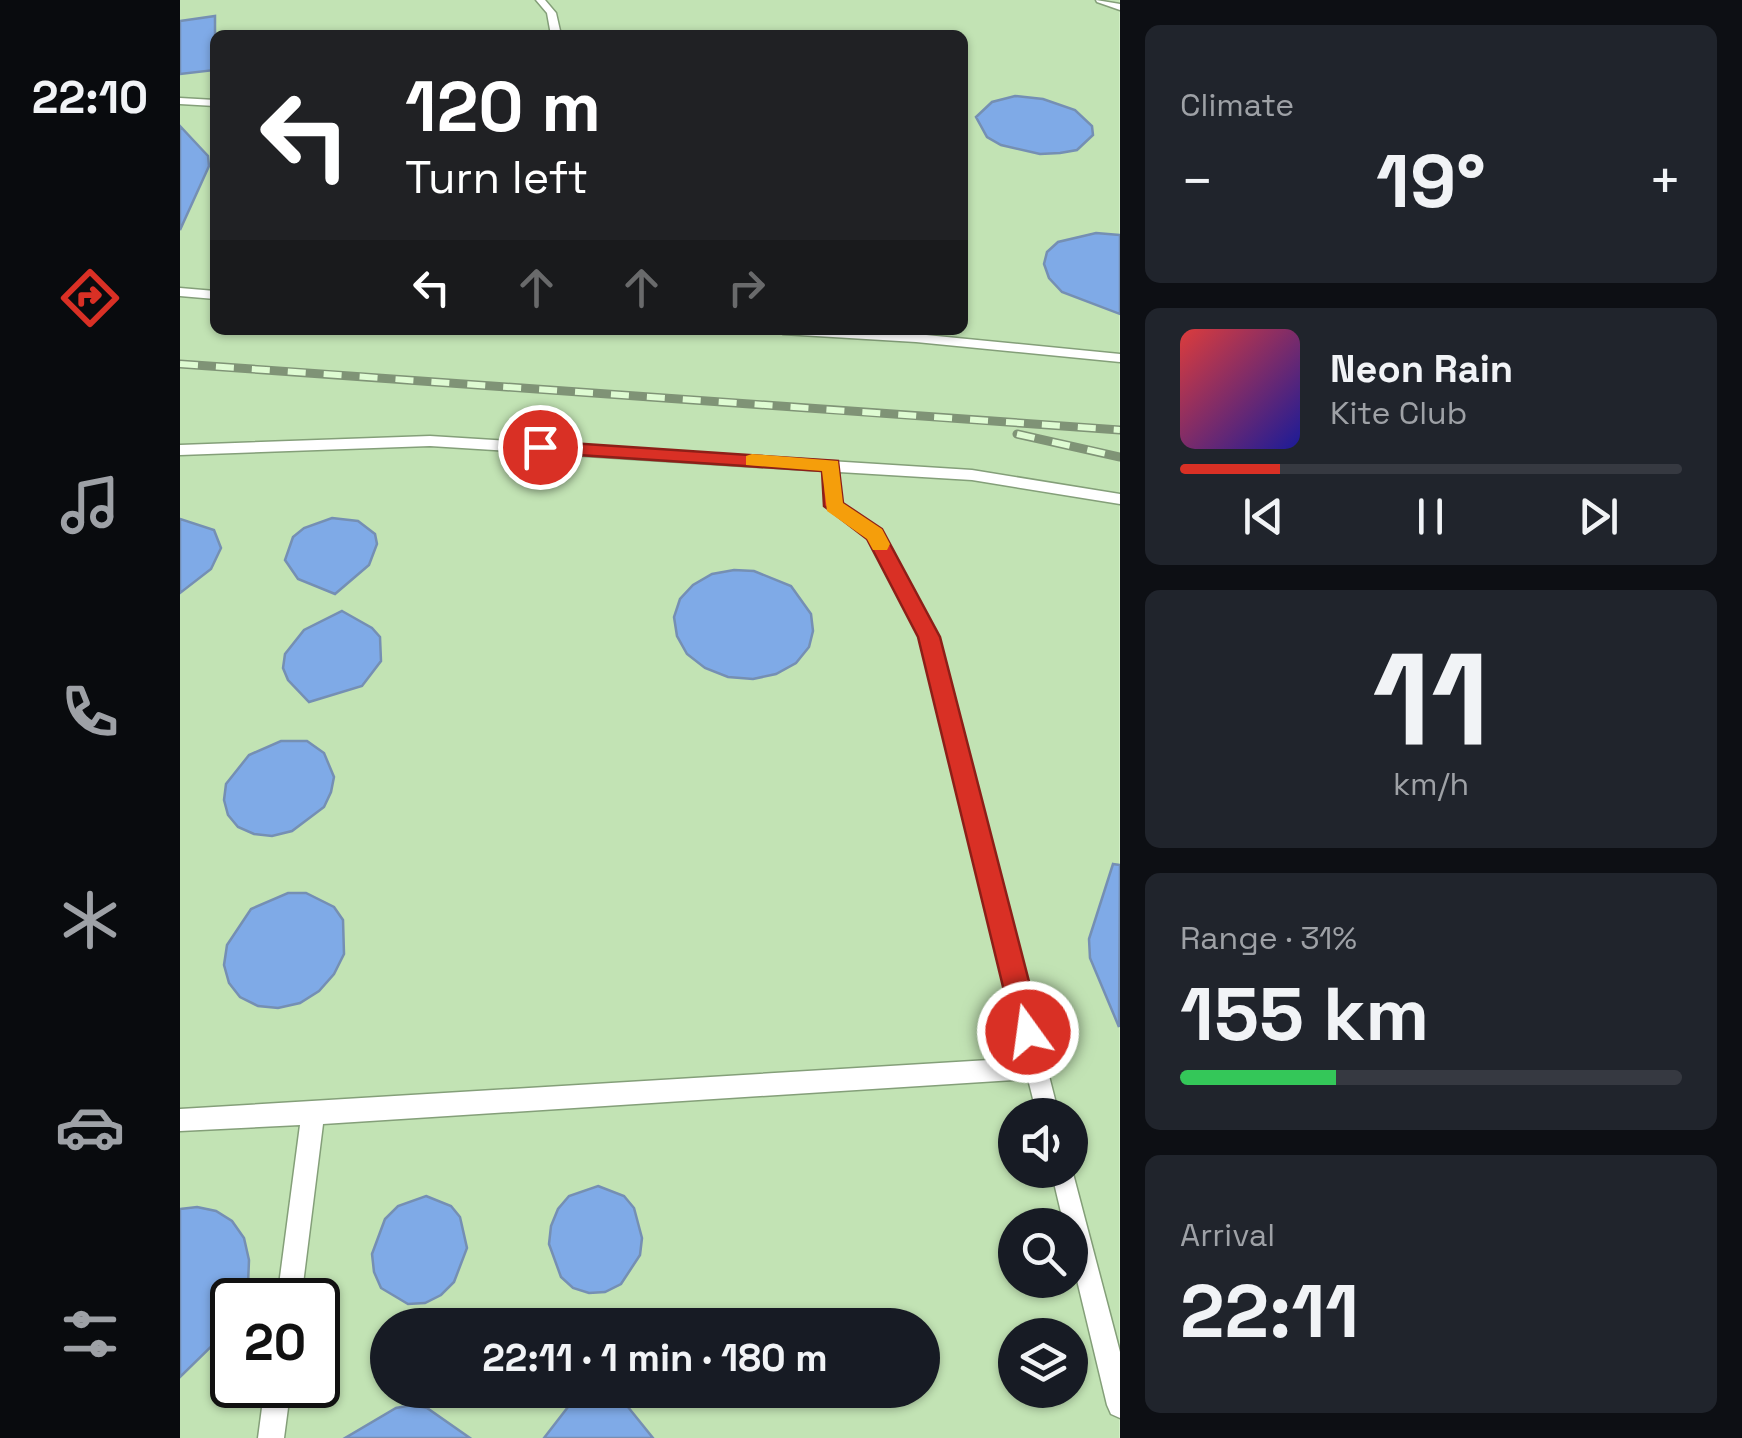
<!DOCTYPE html>
<html lang="en">
<head>
<meta charset="utf-8">
<style>
  :root { --surface:#171b24; --page:#20242c; --text:#f1f3f6; --muted:#9ea1a6; --line:#363941; --accent:#d93025 }
  body { margin:0; font-family:"Space Grotesk",sans-serif; background:var(--page); color:var(--text); height:100vh; display:flex; flex-direction:column; font-size:38px; white-space:nowrap }
  * { box-sizing:border-box; margin:0 }
  p { font-size:32px; color:var(--muted) }
  .icon { flex:none; width:55px; height:55px; fill:none; stroke:currentColor; stroke-width:2; stroke-linecap:round; stroke-linejoin:round }
  .map { position:relative; flex:1; overflow:hidden }
  .side { display:flex; flex-direction:column; gap:25px; padding:25px; background:#0d0f14; width:622px }
  .side>* { flex:none }
  .banner { position:absolute; left:30px; top:30px; width:758px; height:305px; border-radius:15px; box-shadow:0 2px 8px #0004; background:#202124; color:#fff; overflow:hidden }
  .buttons { position:absolute; left:818px; top:1098px; display:grid; gap:20px }
  .buttons a { display:grid; place-items:center; width:90px; height:90px; border-radius:50%; background:var(--surface); box-shadow:0 2px 8px #0004; font-size:50px }
  .speed { position:absolute; left:30px; top:1278px; display:flex; gap:20px; font-size:50px; font-weight:700; text-align:center }
  .speed>* { display:grid; place-content:center; width:130px; height:130px; border-radius:50%; background:var(--surface); box-shadow:0 2px 8px #0004; line-height:1 }
  .speed .limit { border:5px solid #111; border-radius:15px; background:#fff; color:#111 }
  .pin { position:absolute; display:grid; place-items:center; width:85px; height:85px; color:#fff; margin:-42px; border:5px solid #fff; border-radius:50%; box-shadow:0 2px 10px #0007 }
  .me { position:absolute; width:110px; margin:-55px; rotate:346deg; stroke-linejoin:round; filter:drop-shadow(0 0 8px #0008) }
  .turn { display:flex; align-items:center; gap:35px; height:210px; padding:0 30px; font-size:45px }
  .turn .icon { width:130px; height:130px; stroke-width:2.5 }
  .turn b { display:block; font-size:70px; line-height:85px }
  .lanes { display:flex; align-items:center; height:95px; padding:0 30px; background:#0003; justify-content:center; gap:50px; direction:ltr }
  .lanes .off { opacity:.35 }
  .big { font-size:75px; font-weight:700; line-height:1.1 }
  .side .widget { flex:1; display:flex; flex-direction:column; justify-content:center; gap:15px; min-width:0; padding:0 35px; border-radius:15px; background:var(--page) }
  .side .dial { align-items:center; gap:0 }
  .dial b { font-size:130px; line-height:1 }
  .song { display:flex; align-items:center; gap:30px }
  .cover { width:120px; height:120px; border-radius:15px; background:linear-gradient(135deg,hsl(0 70% 55%),hsl(240 70% 35%)) }
  .played { height:10px; border-radius:5px; background:linear-gradient(90deg,var(--accent) 20%,var(--line) 20%) }
  .keys { display:flex; justify-content:space-around; direction:ltr }
  .heat { display:flex; justify-content:space-between; align-items:center; font-size:55px; direction:ltr }
  .charge { height:15px; border-radius:8px; background:linear-gradient(90deg,#34c759 31%,var(--line) 0) }
  .trip { position:absolute; left:190px; top:1308px; width:570px; height:100px; border-radius:50px; background:var(--surface); box-shadow:0 2px 8px #0004; font-weight:700; line-height:100px; text-align:center }
  main { display:flex; flex:1; min-height:0 }
  .dock { display:flex; flex-direction:column; width:180px; justify-content:space-around; align-items:center; background:#090b0e; color:var(--muted) }
  .dock .icon { width:70px; height:70px }
  .dock .active { color:var(--accent) }
  .dock b { font-size:45px; color:var(--text) }
  .map>svg:first-child { display:block }
  .built { fill:#c2e3b4; fill-rule:evenodd }
  .building { fill:#7faae7; stroke:#758fb3; stroke-width:2.5 }
  .lines { fill:none; stroke-linecap:round; stroke-linejoin:round }
  .lane-casing { stroke:#849f79; stroke-width:3 }
  .lane { fill:#fff; fill-rule:evenodd }
  .rail-casing { stroke:#7f9376; stroke-width:9 }
  .rail { stroke:#defbd2; stroke-width:6; stroke-dasharray:18; stroke-linecap:butt }
  .route { fill:#d93025; stroke:#8d1f18; stroke-width:2.5 }
  .slow { fill:#f59e0b }
</style>
</head>
<body>
<main>
<nav class="dock">
<b>22:10</b>
<svg class="icon active" aria-label="directions" viewBox="0 0 24 24"><path d="M12 3l9 9-9 9-9-9zM9 14v-3h6M13 9l2 2-2 2"/></svg>
<svg class="icon" aria-label="music" viewBox="0 0 24 24"><path d="M9 18V5l10-2v13"/><circle cx="6" cy="18" r="3"/><circle cx="16" cy="16" r="3"/></svg>
<svg class="icon" aria-label="phone" viewBox="0 0 24 24"><path d="M5 4h4l2 5-3 2q2 4 5 5l2-3 5 2v4C11 20 4 13 5 4z"/></svg>
<svg class="icon" aria-label="climate" viewBox="0 0 24 24"><path d="M12 3v18M4 7l16 10M4 17L20 7"/></svg>
<svg class="icon" aria-label="car" viewBox="0 0 24 24"><path d="M5 17H2v-5l4-1 3-4h7l3 4 3 1v5h-3M9 17h6M6 11h13"/><circle cx="7" cy="17" r="2"/><circle cx="17" cy="17" r="2"/></svg>
<svg class="icon" aria-label="filters" viewBox="0 0 24 24"><path d="M4 7h16M4 17h16"/><circle cx="9" cy="7" r="2"/><circle cx="15" cy="17" r="2"/></svg>
</nav>
<div class="map">
<svg width="940" height="1438" viewBox="0 0 940 1438">
  <rect width="100%" height="100%" fill="#d1eec5"/>
  <path class="built" d="M0,0H939V1438H0ZM35,35H782V330H35ZM835,1115H890V1170H835ZM835,1225H890V1280H835ZM52,1300H138V1385H52ZM208,1325H742V1390H208ZM835,1335H890V1390H835Z"/>
  <path class="building" d="M35,16V70L0,74V21Z
    M835,96L863,99L895,110L912,126L913,135L897,150L880,153L860,154L821,145L807,137L796,117L812,102Z
    M0,126L28,156L29,166L0,230Z
    M916,233L940,235V314L882,292L869,278L864,264L867,252L878,242Z
    M152,518L178,521L195,534L197,544L189,565L155,594L118,579L105,560L113,537L124,528Z
    M0,519L34,530L41,548L31,569L0,593Z
    M554,570L574,571L611,586L631,614L633,631L629,647L616,663L596,674L573,679L548,677L525,668L507,654L497,636L494,617L500,599L513,585L532,574Z
    M162,611L192,628L200,637L201,661L182,686L129,702L108,680L103,668L105,654L124,630Z
    M101,741H127L144,753L154,777L151,792L144,807L112,831L92,836L74,834L58,827L48,815L44,800L46,784L69,755Z
    M933,864L940,865L939,1027L910,958L909,939Z
    M108,893H126L154,907L163,920L164,954L154,974L139,991L120,1003L98,1008L78,1006L60,997L49,983L44,965L47,945L71,909Z
    M418,1186L444,1196L454,1208L462,1238L460,1255L441,1284L425,1292L409,1293L393,1288L381,1277L369,1244L371,1226L378,1209L389,1196Z
    M246,1196L271,1206L280,1217L287,1248L274,1282L261,1295L245,1303L228,1304L201,1288L194,1272L192,1254L205,1219L218,1206Z
    M17,1207L36,1211L52,1221L64,1238L69,1260L68,1285L63,1300H52V1321L43,1335L0,1377V1209Z
    M419,1395L448,1407L473,1438H364L388,1407L404,1398Z
    M232,1405L247,1408L290,1438H165L216,1408Z"/>
  <g class="lines">
    <defs>
      <path id="lane" d="M356,0H365L376,13L381,35H371L367,13Z
        M916,0L940,4V10L917,2Z
        M0,98L35,100V106L0,104Z
        M0,288L35,291V299L0,296Z
        M597,330L736,334L940,354V362L736,342L603,334Z
        M250,436L792,470L940,494V504L792,480L659,472L660,504L699,530L757,637L879,1115H857L848,1079L143,1124L121,1300H97L120,1125L0,1131V1109L843,1058L741,637L688,538L646,506L645,471L250,446L0,455V445Z
        M890,1162L940,1352V1418L931,1414L927,1405L890,1251V1225H884L871,1170H890Z
        M85,1385H111L104,1438H78Z"/>
    </defs>
    <use href="#lane" class="lane-casing"/>
    <use href="#lane" class="lane"/>
    <defs>
      <path id="rail" d="M0,364L940,430
        M837,434L940,457"/>
    </defs>
    <use href="#rail" class="rail-casing"/>
    <use href="#rail" class="rail"/>
  </g>
  <path class="route" d="M360,441L658,461L663,503L702,529L760,637L862,1032L858,1042L848,1046L838,1042L834,1032L738,637L687,539L644,506L642,471L353,452V443Z"/>
  <path class="slow" d="M572,454L658,461L663,503L702,529L710,544L707,550H693L687,539L647,511L642,471L566,465V456Z"/>
</svg>
<div class="buttons">
<a><svg class="icon" aria-label="sound" viewBox="0 0 24 24"><path d="M4 9h4l5-4v14l-5-4H4zM17 9q2 3 0 6"/></svg></a>
<a><svg class="icon" aria-label="search" viewBox="0 0 24 24"><circle cx="10" cy="10" r="6"/><path d="M15 15l6 6"/></svg></a>
<a><svg class="icon" aria-label="layers" viewBox="0 0 24 24"><path d="M12 4l9 5-9 5-9-5zM3 14l9 5 9-5"/></svg></a>
</div>
<div class="speed"><div class="limit">20</div></div>
<div class="pin" style="left:360px;top:447px;background:#d93025"><svg class="icon" aria-label="arrive" viewBox="0 0 24 24"><path d="M6 21V4h12l-3 4 3 4H6"/></svg></div>
<svg class="me" style="left:848px;top:1032px" viewBox="-20 -20 40 40"><circle r="17" fill="#d93025" stroke="#fff" stroke-width="3"/><path d="M0-11L8 9 0 5-8 9z" fill="#fff"/></svg>
<div class="trip">22:11 · 1 min · 180 m</div>
<div class="banner">
<div class="turn"><svg class="icon" aria-label="left" viewBox="0 0 24 24"><path d="M17 20v-9H6M10 6l-5 5 5 5"/></svg><div><b>120 m</b>Turn left</div></div>
<div class="lanes"><svg class="icon" aria-label="left" viewBox="0 0 24 24"><path d="M17 20v-9H6M10 6l-5 5 5 5"/></svg><svg class="icon off" aria-label="ahead" viewBox="0 0 24 24"><path d="M12 20V5M6 11l6-6 6 6"/></svg><svg class="icon off" aria-label="ahead" viewBox="0 0 24 24"><path d="M12 20V5M6 11l6-6 6 6"/></svg><svg class="icon off" aria-label="right" viewBox="0 0 24 24"><path d="M7 20v-9h11M14 6l5 5-5 5"/></svg></div>
</div>
</div>
<section class="side">
<div class="widget"><p>Climate</p>
<div class="heat"><a>−</a><b class="big">19°</b><a>+</a></div>
</div>
<div class="widget">
<div class="song"><i class="cover"></i><div><b>Neon Rain</b><p>Kite Club</p></div></div>
<div class="played"></div>
<div class="keys"><svg class="icon" aria-label="previous" viewBox="0 0 24 24"><path d="M18 5L8 12l10 7zM5 5v14"/></svg><svg class="icon" aria-label="pause" viewBox="0 0 24 24"><path d="M8 5v14M16 5v14"/></svg><svg class="icon" aria-label="next" viewBox="0 0 24 24"><path d="M6 5l10 7-10 7zM19 5v14"/></svg></div>
</div>
<div class="widget dial"><b>11</b><p>km/h</p></div>
<div class="widget"><p>Range · 31%</p><b class="big">155 km</b><div class="charge"></div></div>
<div class="widget"><p>Arrival</p><b class="big">22:11</b></div>
</section>
</main>
</body>
</html>
